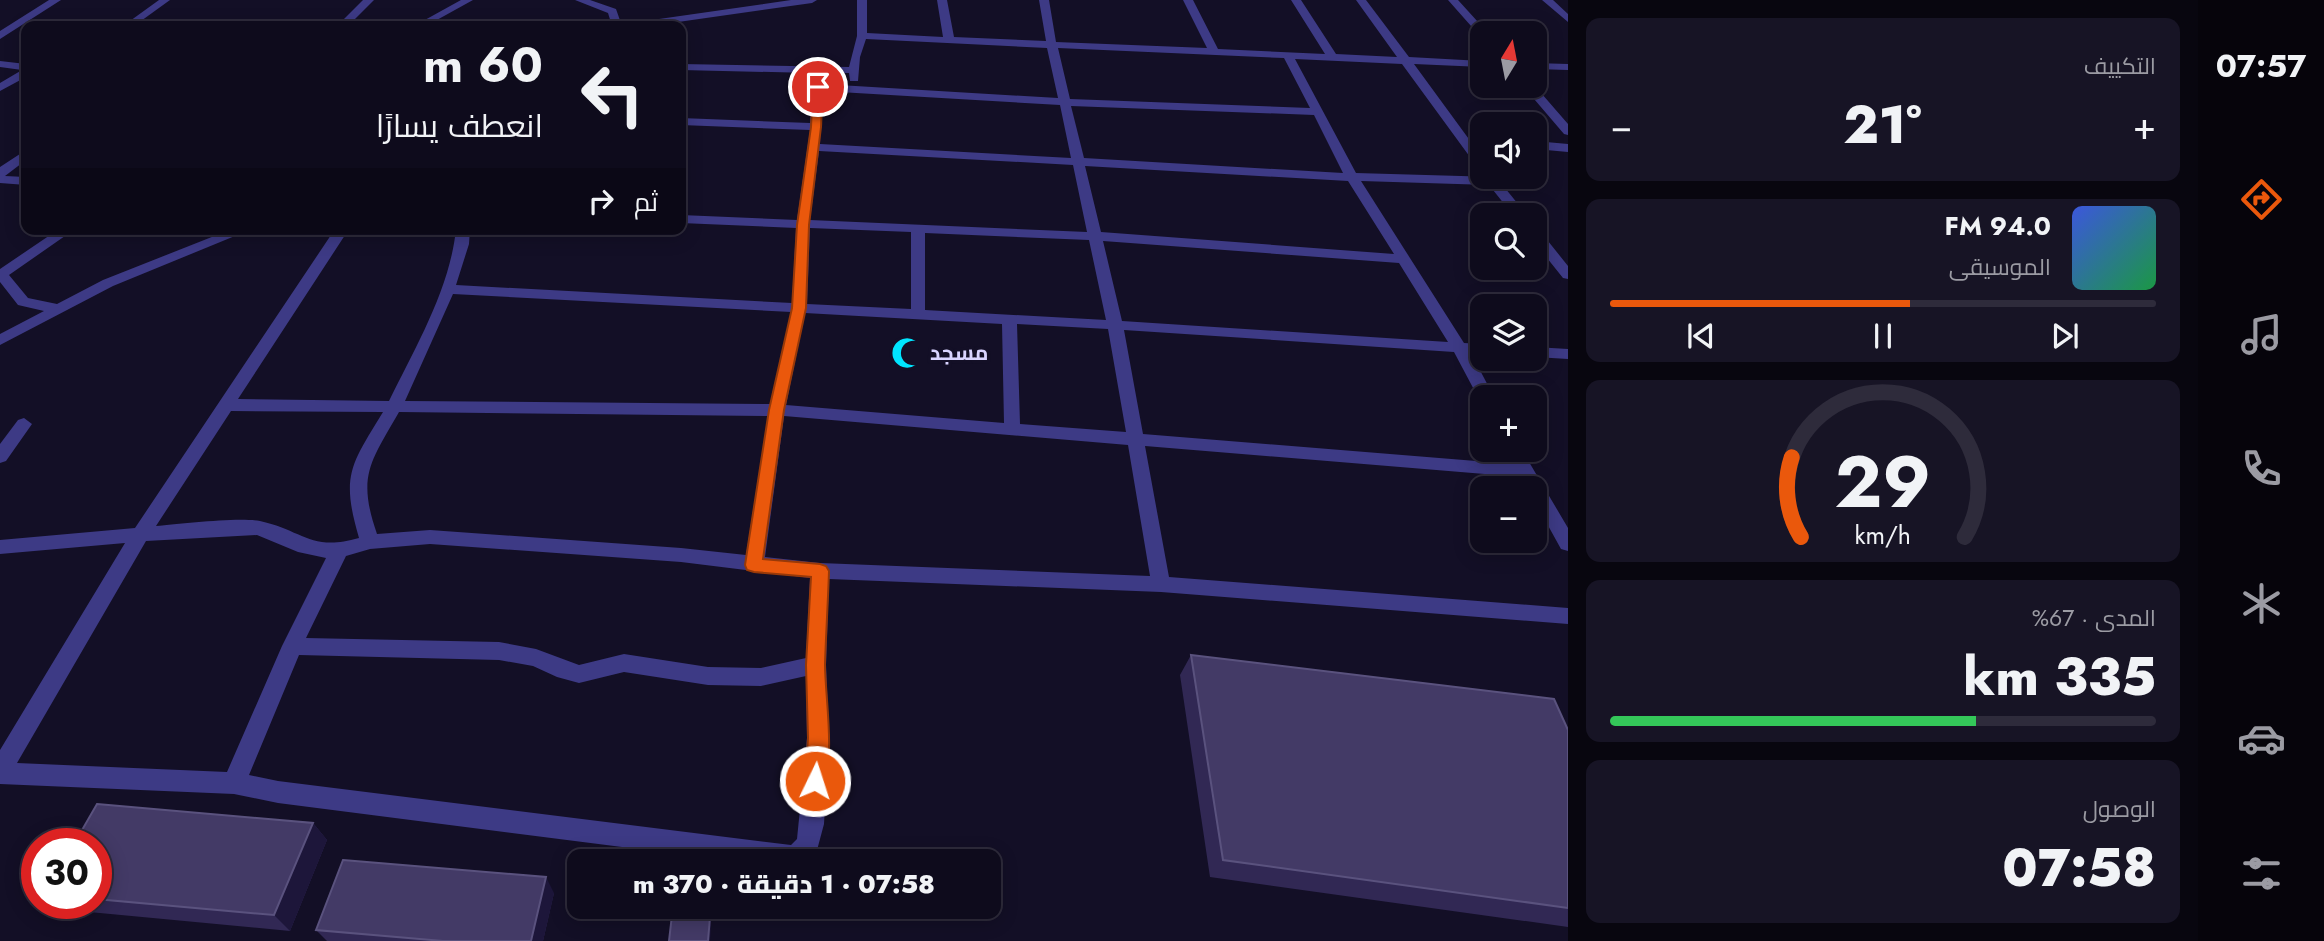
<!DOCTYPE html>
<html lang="ar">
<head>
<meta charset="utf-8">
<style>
  :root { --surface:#0e0b1c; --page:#171425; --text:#f1f3f6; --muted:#9b9ba3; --line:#2e2b3b; --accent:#ea580c }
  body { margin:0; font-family:Jost,Cairo,sans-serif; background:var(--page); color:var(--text); direction:rtl; height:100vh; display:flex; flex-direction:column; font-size:26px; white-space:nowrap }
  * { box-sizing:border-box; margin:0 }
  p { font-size:23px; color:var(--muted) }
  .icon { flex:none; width:38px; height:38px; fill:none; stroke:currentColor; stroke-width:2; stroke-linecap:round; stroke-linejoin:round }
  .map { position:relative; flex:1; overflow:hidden; direction:ltr }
  .sheet { display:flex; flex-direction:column; gap:18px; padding:18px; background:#08060f; width:630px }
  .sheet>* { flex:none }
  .hud { position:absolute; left:21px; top:21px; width:665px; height:214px; border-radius:14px; box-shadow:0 4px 18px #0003,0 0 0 2px var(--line); direction:rtl; background:#0e0b1c; color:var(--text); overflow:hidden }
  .needle { width:46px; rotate:10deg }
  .controls { position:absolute; left:1470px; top:21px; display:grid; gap:14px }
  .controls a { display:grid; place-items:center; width:77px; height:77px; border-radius:14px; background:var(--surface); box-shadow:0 4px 18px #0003,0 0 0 2px var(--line); font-size:35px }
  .speed { position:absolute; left:21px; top:828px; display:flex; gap:14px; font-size:35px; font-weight:700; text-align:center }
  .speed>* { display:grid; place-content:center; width:91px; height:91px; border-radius:50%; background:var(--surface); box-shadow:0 4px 18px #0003,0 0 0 2px var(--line); line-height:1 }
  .speed .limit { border:10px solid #d22; background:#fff; color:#111 }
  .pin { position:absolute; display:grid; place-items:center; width:60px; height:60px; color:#fff; margin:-30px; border:4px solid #fff; border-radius:50%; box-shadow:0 2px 7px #0007 }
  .me { position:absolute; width:77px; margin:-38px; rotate:4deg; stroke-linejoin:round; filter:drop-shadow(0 0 5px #0008) }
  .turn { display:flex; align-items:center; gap:24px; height:147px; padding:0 28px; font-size:32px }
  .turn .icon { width:91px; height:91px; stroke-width:2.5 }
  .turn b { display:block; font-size:49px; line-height:60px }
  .then { display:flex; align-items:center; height:66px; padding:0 28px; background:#0003; gap:14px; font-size:26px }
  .big { font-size:52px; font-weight:800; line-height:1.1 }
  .sheet .widget { flex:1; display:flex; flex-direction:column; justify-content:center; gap:10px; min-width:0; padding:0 24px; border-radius:14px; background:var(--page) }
  .sheet .dial { align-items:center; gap:0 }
  .dial svg { height:182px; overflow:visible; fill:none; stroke:var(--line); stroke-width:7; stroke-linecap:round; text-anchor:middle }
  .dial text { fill:var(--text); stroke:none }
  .song { display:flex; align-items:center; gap:21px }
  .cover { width:84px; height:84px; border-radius:10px; background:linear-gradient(135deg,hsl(230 70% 55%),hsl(140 70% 35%)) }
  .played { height:7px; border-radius:4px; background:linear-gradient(90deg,var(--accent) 55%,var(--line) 55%) }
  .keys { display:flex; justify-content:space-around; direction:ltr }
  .heat { display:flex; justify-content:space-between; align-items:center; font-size:38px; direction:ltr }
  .charge { height:10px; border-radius:5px; background:linear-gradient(90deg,#34c759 67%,var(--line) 0) }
  .trip { position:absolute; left:567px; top:849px; width:434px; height:70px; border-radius:14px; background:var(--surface); box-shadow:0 4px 18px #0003,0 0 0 2px var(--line); font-weight:800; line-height:70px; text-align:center; direction:rtl }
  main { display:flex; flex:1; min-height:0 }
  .tabs { display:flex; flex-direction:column; width:126px; justify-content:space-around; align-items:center; background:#06040b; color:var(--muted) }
  .tabs .icon { width:49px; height:49px }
  .tabs .current { color:var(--accent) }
  .tabs b { font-size:32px; color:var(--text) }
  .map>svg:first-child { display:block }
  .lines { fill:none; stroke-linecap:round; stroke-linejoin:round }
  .street { fill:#3d3a85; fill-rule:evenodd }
  .wall { fill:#312854 }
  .shaded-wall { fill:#1d163a }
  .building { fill:#433a66; stroke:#5a527e; stroke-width:2 }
  .route { fill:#ea580c; stroke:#983908; stroke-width:2 }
  .labels { text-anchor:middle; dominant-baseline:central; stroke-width:7; stroke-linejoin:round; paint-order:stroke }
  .poi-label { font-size:21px; font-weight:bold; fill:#d9d4ff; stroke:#130f26; text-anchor:start }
</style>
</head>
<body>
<main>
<nav class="tabs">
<b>07:57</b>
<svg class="icon current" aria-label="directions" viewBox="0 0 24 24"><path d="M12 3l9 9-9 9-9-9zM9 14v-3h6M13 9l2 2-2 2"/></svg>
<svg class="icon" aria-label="music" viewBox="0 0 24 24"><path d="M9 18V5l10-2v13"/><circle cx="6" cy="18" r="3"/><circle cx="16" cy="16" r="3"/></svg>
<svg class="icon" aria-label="phone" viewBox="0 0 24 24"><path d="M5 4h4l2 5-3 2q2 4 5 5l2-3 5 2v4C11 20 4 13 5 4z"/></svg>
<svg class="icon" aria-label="climate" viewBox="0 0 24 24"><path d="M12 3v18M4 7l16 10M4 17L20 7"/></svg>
<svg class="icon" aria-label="car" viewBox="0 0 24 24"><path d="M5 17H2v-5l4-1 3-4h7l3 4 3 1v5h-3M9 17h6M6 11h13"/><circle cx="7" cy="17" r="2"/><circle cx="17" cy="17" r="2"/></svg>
<svg class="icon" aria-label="filters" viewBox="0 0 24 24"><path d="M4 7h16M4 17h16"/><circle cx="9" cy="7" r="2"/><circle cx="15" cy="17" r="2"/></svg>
</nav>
<section class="sheet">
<div class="widget"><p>التكييف</p>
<div class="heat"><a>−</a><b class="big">21°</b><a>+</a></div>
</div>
<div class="widget">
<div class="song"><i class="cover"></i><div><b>94.0 FM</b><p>الموسيقى</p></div></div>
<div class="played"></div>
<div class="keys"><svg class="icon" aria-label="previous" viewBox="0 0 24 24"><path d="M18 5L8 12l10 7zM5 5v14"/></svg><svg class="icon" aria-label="pause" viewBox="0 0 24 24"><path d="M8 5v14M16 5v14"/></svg><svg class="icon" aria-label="next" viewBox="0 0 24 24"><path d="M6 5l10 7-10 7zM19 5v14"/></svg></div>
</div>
<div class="widget dial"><svg viewBox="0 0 100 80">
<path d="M14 69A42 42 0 1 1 86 69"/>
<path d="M14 69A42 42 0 0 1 10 34" stroke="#ea580c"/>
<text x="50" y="56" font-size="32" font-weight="700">29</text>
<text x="50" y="72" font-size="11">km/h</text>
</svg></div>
<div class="widget"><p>المدى · 67%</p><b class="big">335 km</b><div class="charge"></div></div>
<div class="widget"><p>الوصول</p><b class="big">07:58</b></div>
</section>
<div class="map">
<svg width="1568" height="941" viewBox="0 0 1568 941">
  <rect width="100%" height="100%" fill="#130f26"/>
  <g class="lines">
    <path class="street" d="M49,0H61L0,39V31Z
      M159,0H170L134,26H123Z
      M363,0H374L348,26H337Z
      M461,0H473L426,26H414Z
      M575,0H590L616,9L622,26H612L608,13Z
      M791,0H817L812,3L650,26H626L631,23Z
      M857,0H867V33L943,37L937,0H947L954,37L1046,41L1039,0H1049L1056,42L1207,48L1183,0H1193L1218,49L1325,54L1291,0H1301L1336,54L1397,57L1356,0H1366L1409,57L1482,61V67L1414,64L1482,157V169L1478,168L1402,64L1295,59L1356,173L1496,177L1527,215H1513L1489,185L1361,181L1464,343L1482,344V354L1471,353L1494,397H1482L1480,401L1454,352L1124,330L1143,434L1513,464L1506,450H1522L1568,528V551L1561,549L1535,502V488H1527L1521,477L1145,446L1169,577L1568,608V624L1161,592L829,579L826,665L829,738L824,824L816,854L808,861H732L278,803L234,794L0,784V750L125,543L0,554V540L135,528L335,229H349L238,399L389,401C415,348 450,289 456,229H470L469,244L456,285L792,303L796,228L681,223V215L797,220L810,130L681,125V118L810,123L811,73L681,70V64L849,67L857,36ZM866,39L1047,48L1058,98L822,84V73H849L850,81H858L860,57ZM1058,48L1284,58L1310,108L1070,99ZM822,91L1060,105L1071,158L820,144ZM1071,106L1314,115L1343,173L1084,158ZM819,151L1073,165L1087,232L810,220ZM1085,166L1348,181L1394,254L1101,232ZM810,228L911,232V309L807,304ZM925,233L1089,240L1106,320L925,310ZM1103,241L1399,263L1448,342L1122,321ZM453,294L791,312L770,404L405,401ZM805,313L1002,324L1004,423L786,405ZM1017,324L1108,329L1126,432L1020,424ZM231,411L383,412C350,466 341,476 359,538C311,552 302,530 260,521C236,517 182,524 156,526ZM399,412L768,416L746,555L681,548L430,530L377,534C357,476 370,463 399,412ZM784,416L1128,445L1150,576L820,563L765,557ZM257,535L298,552L326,558L282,646L227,772L17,763L146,541ZM430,544L681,562L810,578L806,658L761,668L708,667L624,654L579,665L536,649L499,642L306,638L346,556L370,549ZM299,655L499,660L533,666L557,677L579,683L624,672L708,685L761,686L806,676L807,738L797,839L791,845L278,781L249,775Z
      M1448,0H1458L1488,33L1479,35Z
      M1542,0H1553L1568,14V22Z
      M0,61L26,64V77L0,91V83L22,70L0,67Z
      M1535,63L1568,64V70L1535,69Z
      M1523,86H1535L1568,124V135L1564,134Z
      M1535,141L1568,144V152L1535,149Z
      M26,150V160L5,176L26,177V185L0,183V167Z
      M59,229H75L9,275L28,298L57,304L103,280L232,229H252L113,286L0,345V334L44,311L18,305L0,282V269Z
      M1535,230L1540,231L1568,266V279L1563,278L1535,243Z
      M1535,347L1568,349V359L1535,357Z
      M24,418L32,424L6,461L0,463V444L18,420Z"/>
  </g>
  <path class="wall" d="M1191,655L1568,730V927L1210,877L1180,675Z
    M313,823L327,840L290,931L68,910L58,903H96V844Z
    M554,893L543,941H327L316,930Z"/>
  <path class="shaded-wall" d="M313,823L327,840L290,931L274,915Z
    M546,877L554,893L543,941H531Z
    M710,917L711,925L710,941H708Z"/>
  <path class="building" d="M1191,655L1554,699L1568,730V908L1223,860Z
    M97,804L313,823L274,915L96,899V844H74Z
    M587,848L673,854L672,861H584Z
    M343,860L546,877L531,941H443L316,930Z
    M672,915L710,917L708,941H669Z"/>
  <path class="route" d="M818,84L823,87L821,127L809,225L806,308L784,410L763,559L820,564L826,566L829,571C828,602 826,633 825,664C825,697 836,758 822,788L815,791L808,788L805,781L808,738L806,665L811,577L754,572L747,570L745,565L769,410L792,308L797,225L811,127L813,87Z"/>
  <defs>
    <symbol id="mosque-bare" viewBox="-9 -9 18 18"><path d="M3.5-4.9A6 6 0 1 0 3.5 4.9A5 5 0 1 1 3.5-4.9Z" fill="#00e5ff" stroke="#130f26" stroke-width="2.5" paint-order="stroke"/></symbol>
  </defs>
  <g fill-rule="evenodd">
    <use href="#mosque-bare" x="885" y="331" width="44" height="44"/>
  </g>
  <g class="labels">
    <g class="poi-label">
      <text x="930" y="353">مسجد</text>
    </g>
  </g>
</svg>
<div class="controls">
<a><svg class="needle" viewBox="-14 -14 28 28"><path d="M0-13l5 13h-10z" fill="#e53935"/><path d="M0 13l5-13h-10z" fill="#9b9ba3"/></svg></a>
<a><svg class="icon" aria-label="sound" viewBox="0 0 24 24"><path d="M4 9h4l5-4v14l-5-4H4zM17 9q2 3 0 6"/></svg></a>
<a><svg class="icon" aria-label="search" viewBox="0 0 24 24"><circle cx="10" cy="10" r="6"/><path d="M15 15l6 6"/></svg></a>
<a><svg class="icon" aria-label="layers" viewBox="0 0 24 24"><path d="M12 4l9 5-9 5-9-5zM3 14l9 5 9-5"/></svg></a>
<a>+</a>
<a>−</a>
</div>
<div class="speed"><div class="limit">30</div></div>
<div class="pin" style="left:818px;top:87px;background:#d93025"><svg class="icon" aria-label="arrive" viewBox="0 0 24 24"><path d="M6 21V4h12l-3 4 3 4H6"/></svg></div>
<svg class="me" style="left:815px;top:781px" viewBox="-20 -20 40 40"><circle r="17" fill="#ea580c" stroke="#fff" stroke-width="3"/><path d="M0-11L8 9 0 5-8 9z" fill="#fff"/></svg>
<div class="trip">07:58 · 1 دقيقة · 370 m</div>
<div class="hud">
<div class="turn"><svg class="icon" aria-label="left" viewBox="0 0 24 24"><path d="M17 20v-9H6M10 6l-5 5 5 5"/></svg><div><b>60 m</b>انعطف يسارًا</div></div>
<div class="then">ثم<svg class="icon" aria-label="right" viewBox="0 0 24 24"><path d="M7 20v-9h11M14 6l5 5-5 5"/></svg></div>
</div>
</div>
</main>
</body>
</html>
